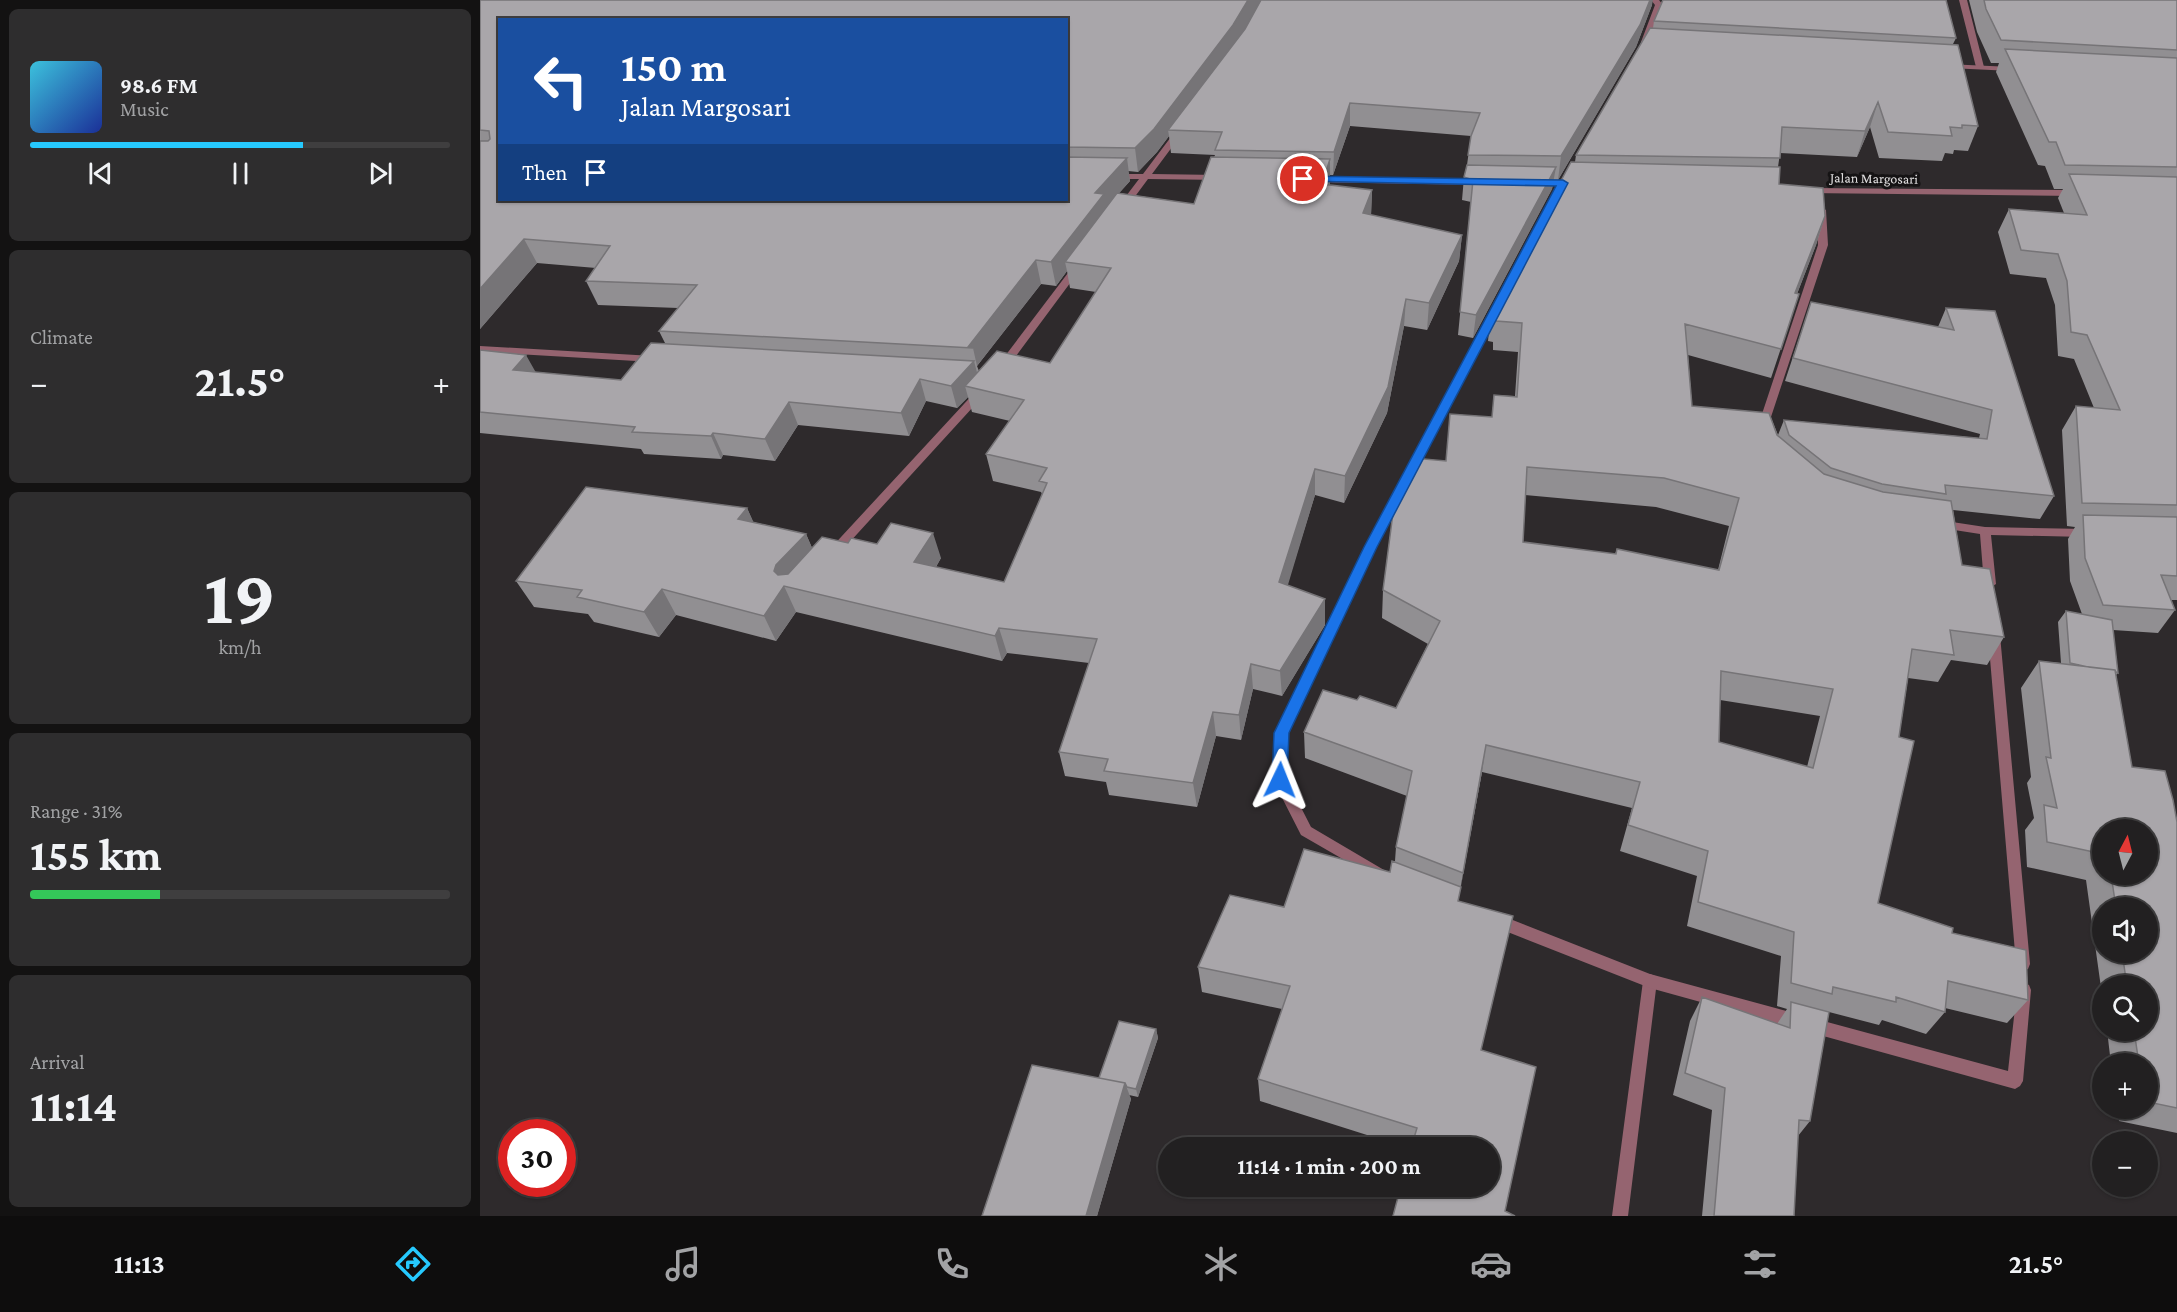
<!DOCTYPE html>
<html lang="en">
<head>
<meta charset="utf-8">
<style>
  :root { --surface:#222021; --page:#2e2d2e; --text:#f1f3f6; --muted:#a2a3a5; --line:#3f3e3f; --accent:#26c9fe }
  body { margin:0; font-family:"Crimson Pro",serif; background:var(--page); color:var(--text); height:100vh; display:flex; flex-direction:column; font-size:22px; white-space:nowrap }
  * { box-sizing:border-box; margin:0 }
  p { font-size:20px; color:var(--muted) }
  .icon { flex:none; width:33px; height:33px; fill:none; stroke:currentColor; stroke-width:2; stroke-linecap:round; stroke-linejoin:round }
  .map { position:relative; flex:1; overflow:hidden }
  .details { display:flex; flex-direction:column; gap:9px; padding:9px; background:#131212; width:480px }
  .details>* { flex:none }
  .hud { position:absolute; left:18px; top:18px; width:570px; height:183px; border-radius:0px; box-shadow:0 2px 4px #0004,0 0 0 2px var(--line); background:#1a4fa0; color:#fff; overflow:hidden }
  .needle { width:39px; rotate:7deg }
  .tools { position:absolute; left:1612px; top:819px; display:grid; gap:12px }
  .tools a { display:grid; place-items:center; width:66px; height:66px; border-radius:50%; background:var(--surface); box-shadow:0 2px 4px #0004,0 0 0 2px var(--line); font-size:30px }
  .speed { position:absolute; left:18px; top:1119px; display:flex; gap:12px; font-size:30px; font-weight:700; text-align:center }
  .speed>* { display:grid; place-content:center; width:78px; height:78px; border-radius:50%; background:var(--surface); box-shadow:0 2px 4px #0004,0 0 0 2px var(--line); line-height:1 }
  .speed .limit { border:9px solid #d22; background:#fff; color:#111 }
  .pin { position:absolute; display:grid; place-items:center; width:51px; height:51px; color:#fff; margin:-26px; border:3px solid #fff; border-radius:50%; box-shadow:0 2px 6px #0007 }
  .me { position:absolute; width:66px; margin:-33px; rotate:2deg; stroke-linejoin:round; filter:drop-shadow(0 0 4px #0008) }
  .turn { display:flex; align-items:center; gap:21px; height:126px; padding:0 24px; font-size:27px }
  .turn .icon { width:78px; height:78px; stroke-width:2.5 }
  .turn b { display:block; font-size:42px; line-height:51px }
  .then { display:flex; align-items:center; height:57px; padding:0 24px; background:#0003; gap:12px; font-size:22px }
  .big { font-size:45px; font-weight:700; line-height:1.1 }
  .details .card { flex:1; display:flex; flex-direction:column; justify-content:center; gap:9px; min-width:0; padding:0 21px; border-radius:9px; background:var(--page) }
  .details .dial { align-items:center; gap:0 }
  .dial b { font-size:78px; line-height:1 }
  .song { display:flex; align-items:center; gap:18px }
  .cover { width:72px; height:72px; border-radius:9px; background:linear-gradient(135deg,hsl(190 70% 55%),hsl(230 70% 35%)) }
  .played { height:6px; border-radius:3px; background:linear-gradient(90deg,var(--accent) 65%,var(--line) 65%) }
  .keys { display:flex; justify-content:space-around; direction:ltr }
  .heat { display:flex; justify-content:space-between; align-items:center; font-size:33px; direction:ltr }
  .charge { height:9px; border-radius:4px; background:linear-gradient(90deg,#34c759 31%,var(--line) 0) }
  .trip { position:absolute; left:678px; top:1137px; width:342px; height:60px; border-radius:30px; background:var(--surface); box-shadow:0 2px 4px #0004,0 0 0 2px var(--line); font-weight:700; line-height:60px; text-align:center }
  .tabs { display:flex; height:96px; justify-content:space-around; align-items:center; background:#0e0d0d; color:var(--muted) }
  .tabs .icon { width:42px; height:42px }
  .tabs .selected { color:var(--accent) }
  .tabs b { font-size:27px; color:var(--text) }
  main { display:flex; flex:1; min-height:0 }
  .map>svg:first-child { display:block }
  .lines { fill:none; stroke-linecap:round; stroke-linejoin:round }
  .lane { fill:#956470; fill-rule:evenodd }
  .street { fill:#956470; fill-rule:evenodd }
  .wall { fill:#918f92; fill-rule:evenodd }
  .shaded-wall { fill:#767477 }
  .building { fill:#a9a6aa; stroke:#767477; stroke-width:1.5; fill-rule:evenodd }
  .route { fill:#1a73e8; stroke:#114b97; stroke-width:1.5 }
  .labels { text-anchor:middle; dominant-baseline:central; stroke-width:6; stroke-linejoin:round; paint-order:stroke }
  .far-street-label { font-size:14px; fill:#e1dfe0; stroke:#151314 }
</style>
</head>
<body>
<main>
<section class="details">
<div class="card">
<div class="song"><i class="cover"></i><div><b>98.6 FM</b><p>Music</p></div></div>
<div class="played"></div>
<div class="keys"><svg class="icon" aria-label="previous" viewBox="0 0 24 24"><path d="M18 5L8 12l10 7zM5 5v14"/></svg><svg class="icon" aria-label="pause" viewBox="0 0 24 24"><path d="M8 5v14M16 5v14"/></svg><svg class="icon" aria-label="next" viewBox="0 0 24 24"><path d="M6 5l10 7-10 7zM19 5v14"/></svg></div>
</div>
<div class="card"><p>Climate</p>
<div class="heat"><a>−</a><b class="big">21.5°</b><a>+</a></div>
</div>
<div class="card dial"><b>19</b><p>km/h</p></div>
<div class="card"><p>Range · 31%</p><b class="big">155 km</b><div class="charge"></div></div>
<div class="card"><p>Arrival</p><b class="big">11:14</b></div>
</section>
<div class="map">
<svg width="1697" height="1216" viewBox="0 0 1697 1216">
  <rect width="100%" height="100%" fill="#2e2a2c"/>
  <g class="lines">
    <path class="lane" d="M1479,0H1487L1504,67L1503,69L1496,67Z
      M1170,974L1175,976L1177,981L1148,1216H1132L1163,981L1165,976Z"/>
    <path class="street" d="M1171,0H1179L1183,5L1169,42L1165,44L1161,42L1175,5Z
      M1466,64L1532,67L1536,69L1532,71L1469,68H1466Z
      M700,128L704,131L672,174L739,175L742,176V180L668,179L645,210H639L637,208L659,179H633L629,176L630,174H663L697,129Z
      M834,177L1000,179L1004,182L1000,185L831,182L830,180Z
      M1056,180L1096,181L1100,184L1096,187L1053,185V181Z
      M1329,188L1597,190L1601,193L1597,196L1326,193V189Z
      M1341,207L1346,210L1348,245L1288,426L1283,430L1278,426L1338,245L1336,210Z
      M597,264L602,267L527,368H519V364L594,265Z
      M1018,304L1023,307L936,472L931,476L927,475L926,472L1013,307Z
      M0,346L173,356L178,359L173,362L0,352Z
      M500,390L504,391L505,393L504,395L357,556H349L347,553L349,550L496,391Z
      M921,486L927,490L897,547L807,733V780L831,827L904,870L906,874L904,878L899,880L821,835L793,780L795,733L885,547L917,487Z
      M1459,520L1505,527L1606,529L1612,533L1606,537L1511,535L1516,584L1510,588L1504,584L1500,534L1455,527L1453,524Z
      M1514,630L1518,632L1520,635L1550,964L1548,969L1543,971L1538,969L1536,964L1508,635L1510,632Z
      M1015,913L1170,974L1528,1071L1537,990L1539,985L1544,983L1549,985L1551,990L1543,1081L1540,1086L1535,1089L1170,988L1010,925L1008,920L1010,915Z"/>
  </g>
  <path class="wall" d="M0,0L1172,5L1156,47L1078,180H1074L1072,189L993,338L978,335L991,202L982,200L984,177L987,165L991,136L870,126L853,175H850V185L892,190L891,215L982,235L979,261L947,330L924,326L907,413L864,503L835,495L807,585L845,625L802,696L773,689L761,740L736,736L717,807L629,795L626,782L585,776L579,752L609,663L527,653L522,661L316,612L296,641L196,615L179,637L114,622L108,614L54,607L36,581L267,508L273,522L326,534L332,548L368,543L461,558L456,567L524,582L562,494L561,492L513,481L506,454L530,421L492,412L488,397L477,408L446,401L429,436L318,425L295,461L243,455L241,459L164,454L161,449L0,433V350L55,372L141,380L185,343L179,331L198,308L118,305L106,281L116,268L57,263L0,329ZM586,20V200H20ZM689,136L691,153L735,155L714,204L639,193L650,181L648,171L658,172L677,152ZM587,271L590,288L616,292L570,363L499,371L497,366L561,284L576,286Z
    M1182,0H1466L1476,38L1473,44L1478,45L1498,126L1488,151L1474,150L1473,154L1465,153L1462,161L1399,158L1390,127L1377,157L1300,153L1298,167H1300L1299,184L1343,188L1345,216L1336,245L1317,294H1319L1291,378L1208,355L1212,406L1289,413L1298,435L1304,420L1499,438L1500,434L1305,381L1331,302L1458,327L1466,308L1515,311L1574,496L1560,519L1473,510L1482,565L1510,569L1524,637L1507,665L1471,660L1458,682L1428,678L1419,737L1434,741L1398,903L1473,928L1472,933L1546,950L1548,1000L1527,1023L1465,1008V1012L1446,1034L1402,1020L1399,1025L1349,1012L1330,1121L1318,1136L1314,1216H1222L1232,1110L1193,1095L1210,1021L1222,997L1297,1024L1307,1009L1297,1006L1301,956L1207,926L1217,876L1140,851L1152,808L1002,772L978,901L1033,916L1001,1050L1056,1067L1025,1211L1035,1216H913L921,1186H1010V1148H928L780,1101L778,1079L802,1009L722,992L718,967L750,895L804,907L824,849L910,872L912,861H915L916,847L927,796L825,758L824,732L843,690L877,700L880,696L916,708L948,644L902,618L903,590L916,490L933,458L966,461L970,414L1012,417L1014,395L1035,396L1038,352L1013,350V342L1008,341L1011,312L1091,162H1095L1096,155L1170,28H1173L1174,21L1182,1ZM1045,495L1176,507L1249,526L1238,570L1137,549L1135,554L1043,542ZM1240,700L1340,716L1327,767L1239,742Z
    M1489,0H1697V600H1691L1695,610L1678,633L1633,630L1638,673L1636,675L1652,767L1697,822V1133L1639,1121L1638,1108H1668V1064H1631L1627,1030H1668V986H1623V1002L1606,880L1547,867L1545,830L1554,818L1547,783L1551,777L1541,688L1559,661L1581,663L1578,622L1586,611L1602,614L1590,581L1588,539L1595,527L1587,526L1582,430L1596,406L1614,408L1594,359L1578,356L1575,305L1566,278L1530,274L1518,232L1529,209L1584,213L1578,198L1583,189H1574L1565,166L1558,165L1516,72L1519,63H1511L1497,32ZM1623,830L1668,874H1623ZM1623,908H1668V952H1623Z
    M676,1029L678,1038L658,1097L649,1095L651,1099L617,1216H502L619,1078Z"/>
  <path class="shaded-wall" d="M768,0H783L754,48L688,130L689,136L677,152L658,172L655,148Z
    M1170,0H1173L1172,5L1156,47L1078,180L1081,156Z
    M1398,102L1390,127L1377,157L1385,131Z
    M870,103V126L853,175L854,152Z
    M647,158L650,181L626,208L585,262L587,271L576,286L571,262L615,193Z
    M850,159V185L842,184Z
    M1076,167L1072,189L993,338L996,315Z
    M892,190L891,216L883,213Z
    M1345,216L1336,245L1306,322L1315,293Z
    M982,235L979,261L947,330L949,303Z
    M44,239L57,263L0,329V289Z
    M556,260L561,284L497,366L493,348L488,347Z
    M926,299L924,326L907,413L864,503L865,476Z
    M46,355L59,378L33,370Z
    M494,361L500,384L485,386L488,397L477,408L471,386Z
    M440,379L446,401L429,436L421,413Z
    M309,402L318,425L295,461L285,439Z
    M233,433L243,455L241,459L231,436Z
    M835,469V495L801,608L799,582Z
    M267,508L279,534L258,519Z
    M453,533L461,558L443,588L434,562Z
    M326,534L337,559L306,587L296,565Z
    M296,565L306,587L304,586L316,612L296,641L284,616Z
    M182,589L196,615L179,637L164,612Z
    M845,599V625L802,696L800,671Z
    M519,628L527,653L522,661L515,636Z
    M771,664L773,689L761,740L759,715Z
    M733,712L736,736L717,807L713,783Z
    M1006,745L1002,772L979,897L983,873Z
    M676,1029L678,1038L658,1097L656,1089Z
    M645,1083L651,1099L617,1216H606Z"/>
  <path class="building" d="M0,0H768L753,25L674,129L655,148L586,147V20H20V200H586V157L647,158L615,193L624,194L571,262L556,260L488,347L493,348L179,331L217,285L106,281L130,246L44,239L0,289V141H8L10,139L9,131L0,130Z
    M781,0H1170L1160,25L1081,156L988,155L991,136L1000,113L870,103L854,152L735,150L742,132L688,130L765,29Z
    M1183,0H1466L1476,38L1174,21Z
    M1504,0H1697V50L1521,40L1506,9Z
    M1170,28L1478,45L1498,126L1482,125V128L1470,127L1472,136L1408,132L1398,102L1385,131L1302,127L1300,158L1096,155Z
    M1525,49L1697,58V167L1585,165L1576,142H1569Z
    M731,157L850,159L842,184L892,190L883,213L982,235L949,303L926,299L908,387L865,476L835,469L799,582L845,599L800,671L771,664L759,715L733,712L713,783L624,771L628,759L579,752L617,639L519,628L515,636L304,586L284,616L182,589L164,612L97,597L102,590L36,581L106,487L267,508L258,519L326,534L296,565L294,571L298,575L308,574L342,537L368,543L371,538L397,544L411,523L453,533L434,562L524,582L567,483L559,481L567,468L506,454L544,400L485,386L517,351L570,363L631,268L585,262L637,193L714,204Z
    M1091,162L1300,167L1299,184L1343,188L1345,216L1315,293L1319,294L1301,349L1205,324L1212,406L1289,413L1297,435L1344,474L1403,492L1471,501L1482,565L1510,569L1524,637L1470,630L1474,655L1432,649L1419,737L1434,741L1398,903L1473,928L1472,933L1546,950L1548,1000L1468,981L1465,1012L1416,997V1002L1353,987L1352,994L1311,983L1314,932L1218,902L1228,851L1148,825L1160,782L1006,745L983,873L916,847L932,771L824,732L843,690L877,700L880,696L916,708L960,621L903,590L916,490L933,458L966,461L970,414L1012,417L1014,395L1037,397L1042,323L1016,321V313L1011,312ZM1047,467L1184,478L1259,498L1239,570L1137,549L1136,554L1043,542ZM1241,671L1353,689L1333,768L1239,742Z
    M987,165L1076,167L996,315L980,312L993,180L984,177Z
    M1589,174L1697,177V505L1602,503L1596,406L1640,410L1607,335L1591,332L1587,281L1578,254L1541,250L1529,209L1607,215Z
    M1331,302L1474,330L1466,308L1515,311L1574,496L1465,485L1466,494L1402,484L1351,468L1309,435L1304,420L1507,439L1512,410L1313,358Z
    M171,343L494,361L471,386L440,379L421,413L309,402L285,439L233,433L231,436L152,432L155,427L0,412V350L46,355L33,370L141,380Z
    M1603,515L1697,517V576L1681,575L1695,610L1623,605L1605,558Z
    M1586,611L1632,620L1638,673L1636,672L1635,670L1608,667L1590,663Z
    M1559,661L1635,670L1652,767L1685,771L1693,800L1697,822V1108L1668,1102V1064H1659L1654,1030H1668V986H1647L1642,952H1668V908H1636L1631,874H1668V830H1623V854L1567,842L1564,805L1577,808L1566,757L1571,758Z
    M824,849L910,872L912,861L981,887L978,901L1033,916L1001,1050L1056,1067L1025,1211L1035,1216H913L921,1186H1010V1148H931L937,1128L778,1079L810,986L718,967L750,895L804,907Z
    M1222,997L1310,1028L1311,1002L1349,1012L1330,1121L1319,1120L1314,1216H1234L1245,1088L1205,1073Z
    M639,1021L676,1029L656,1089L647,1087L645,1083L619,1078Z
    M552,1065L645,1083L606,1216H502Z"/>
  <path class="route" d="M823,176L1083,180L1088,183L897,547L809,733L807,780L805,785L800,787L794,785L792,780L794,733L884,547L1076,186L820,181L818,179Z"/>
  <g class="labels">
    <g class="far-street-label">
      <text transform="translate(1394 178) rotate(1)">Jalan Margosari</text>
    </g>
  </g>
</svg>
<div class="tools">
<a><svg class="needle" viewBox="-14 -14 28 28"><path d="M0-13l5 13h-10z" fill="#e53935"/><path d="M0 13l5-13h-10z" fill="#a2a3a5"/></svg></a>
<a><svg class="icon" aria-label="sound" viewBox="0 0 24 24"><path d="M4 9h4l5-4v14l-5-4H4zM17 9q2 3 0 6"/></svg></a>
<a><svg class="icon" aria-label="search" viewBox="0 0 24 24"><circle cx="10" cy="10" r="6"/><path d="M15 15l6 6"/></svg></a>
<a>+</a>
<a>−</a>
</div>
<div class="speed"><div class="limit">30</div></div>
<div class="pin" style="left:823px;top:179px;background:#d93025"><svg class="icon" aria-label="arrive" viewBox="0 0 24 24"><path d="M6 21V4h12l-3 4 3 4H6"/></svg></div>
<svg class="me" style="left:800px;top:780px" viewBox="-20 -20 40 40"><path d="M0-17L14 15 0 8-14 15z" fill="#1a73e8" stroke="#fff" stroke-width="4"/></svg>
<div class="trip">11:14 · 1 min · 200 m</div>
<div class="hud">
<div class="turn"><svg class="icon" aria-label="left" viewBox="0 0 24 24"><path d="M17 20v-9H6M10 6l-5 5 5 5"/></svg><div><b>150 m</b>Jalan Margosari</div></div>
<div class="then">Then<svg class="icon" aria-label="arrive" viewBox="0 0 24 24"><path d="M6 21V4h12l-3 4 3 4H6"/></svg></div>
</div>
</div>
</main>
<nav class="tabs">
<b>11:13</b>
<svg class="icon selected" aria-label="directions" viewBox="0 0 24 24"><path d="M12 3l9 9-9 9-9-9zM9 14v-3h6M13 9l2 2-2 2"/></svg>
<svg class="icon" aria-label="music" viewBox="0 0 24 24"><path d="M9 18V5l10-2v13"/><circle cx="6" cy="18" r="3"/><circle cx="16" cy="16" r="3"/></svg>
<svg class="icon" aria-label="phone" viewBox="0 0 24 24"><path d="M5 4h4l2 5-3 2q2 4 5 5l2-3 5 2v4C11 20 4 13 5 4z"/></svg>
<svg class="icon" aria-label="climate" viewBox="0 0 24 24"><path d="M12 3v18M4 7l16 10M4 17L20 7"/></svg>
<svg class="icon" aria-label="car" viewBox="0 0 24 24"><path d="M5 17H2v-5l4-1 3-4h7l3 4 3 1v5h-3M9 17h6M6 11h13"/><circle cx="7" cy="17" r="2"/><circle cx="17" cy="17" r="2"/></svg>
<svg class="icon" aria-label="filters" viewBox="0 0 24 24"><path d="M4 7h16M4 17h16"/><circle cx="9" cy="7" r="2"/><circle cx="15" cy="17" r="2"/></svg>
<b>21.5°</b>
</nav>
</body>
</html>
